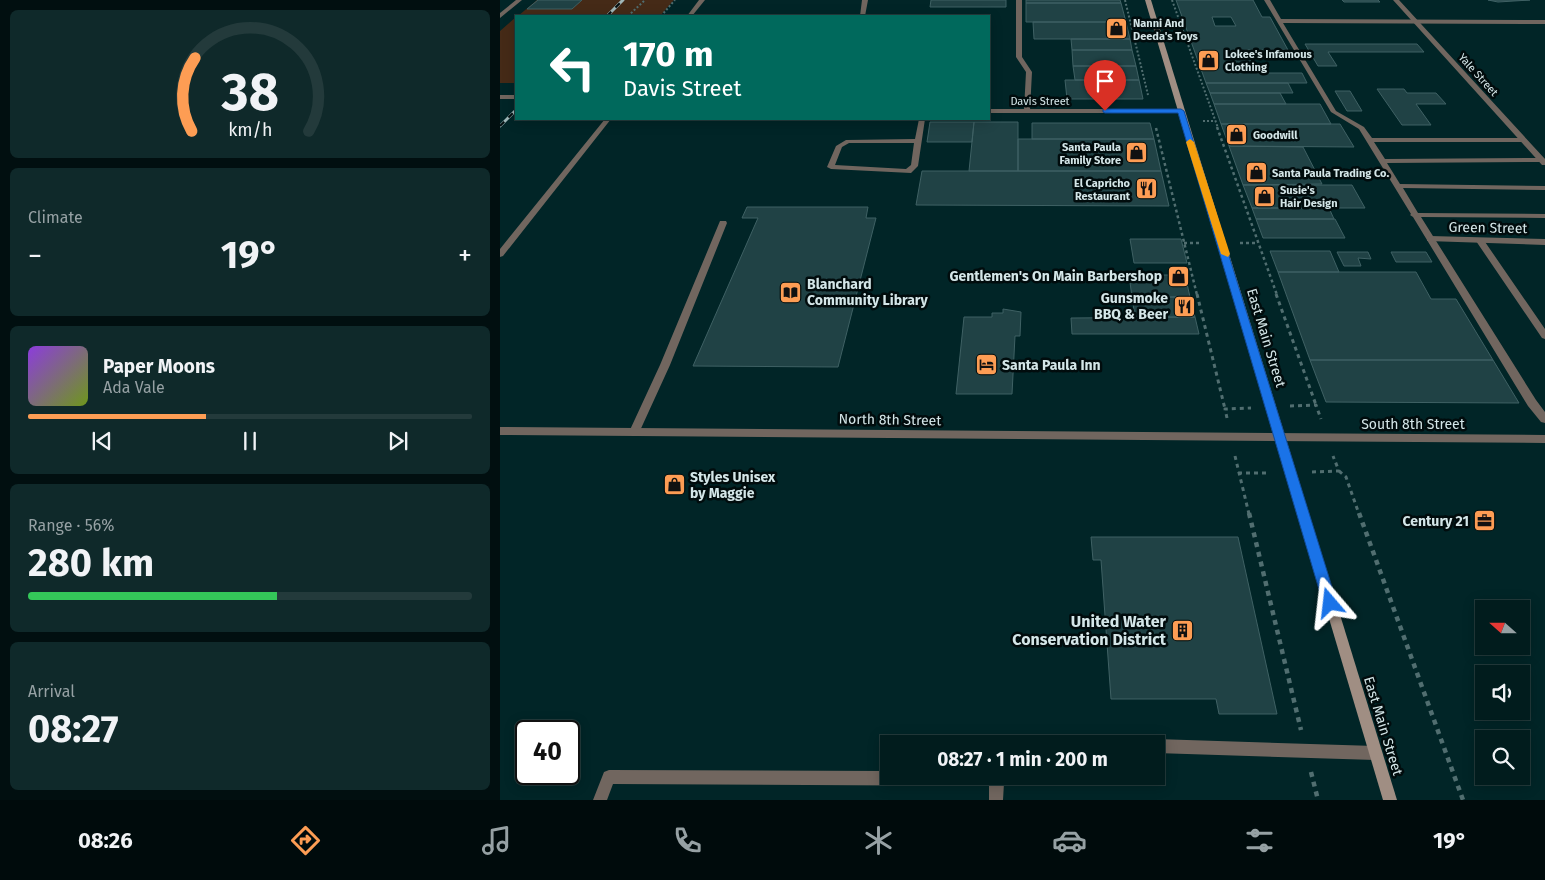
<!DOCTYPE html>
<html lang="en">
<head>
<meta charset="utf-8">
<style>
  :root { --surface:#011c1d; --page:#0f292a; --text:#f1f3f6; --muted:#96a1a4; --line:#233a3b; --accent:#fd9d54 }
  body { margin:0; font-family:"Fira Sans",sans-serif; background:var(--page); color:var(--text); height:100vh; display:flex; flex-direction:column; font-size:19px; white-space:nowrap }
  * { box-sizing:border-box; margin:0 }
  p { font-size:16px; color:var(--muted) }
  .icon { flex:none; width:28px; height:28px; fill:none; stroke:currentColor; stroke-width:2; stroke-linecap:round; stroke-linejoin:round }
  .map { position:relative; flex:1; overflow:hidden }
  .details { display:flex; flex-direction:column; gap:10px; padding:10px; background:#010f10; width:500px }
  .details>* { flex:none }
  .banner { position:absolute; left:15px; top:15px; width:475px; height:105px; border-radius:0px; box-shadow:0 2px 12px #0003,0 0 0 1px var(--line); background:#00695c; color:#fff; overflow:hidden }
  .needle { width:32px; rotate:291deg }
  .tools { position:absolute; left:975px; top:600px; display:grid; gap:10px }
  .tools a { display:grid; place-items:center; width:55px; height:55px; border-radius:0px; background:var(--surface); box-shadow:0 2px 12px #0003,0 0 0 1px var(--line); font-size:25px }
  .speed { position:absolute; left:15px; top:720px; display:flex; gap:10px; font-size:25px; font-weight:700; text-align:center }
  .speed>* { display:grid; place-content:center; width:65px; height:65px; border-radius:50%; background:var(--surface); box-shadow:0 2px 12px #0003,0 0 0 1px var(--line); line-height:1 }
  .speed .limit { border:2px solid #111; border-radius:8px; background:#fff; color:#111 }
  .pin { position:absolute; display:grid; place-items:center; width:42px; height:42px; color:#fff; margin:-51px -21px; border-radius:50% 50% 50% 0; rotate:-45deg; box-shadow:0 0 5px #0007 }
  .pin .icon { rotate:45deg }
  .me { position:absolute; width:55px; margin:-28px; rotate:343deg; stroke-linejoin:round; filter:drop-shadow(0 0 4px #0008) }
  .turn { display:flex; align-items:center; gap:18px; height:105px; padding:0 25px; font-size:22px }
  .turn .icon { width:65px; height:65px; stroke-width:2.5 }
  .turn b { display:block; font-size:35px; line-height:42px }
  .big { font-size:38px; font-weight:700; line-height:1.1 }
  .details .tile { flex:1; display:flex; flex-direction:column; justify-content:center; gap:8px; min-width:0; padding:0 18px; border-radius:8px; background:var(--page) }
  .details .dial { align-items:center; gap:0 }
  .dial svg { height:130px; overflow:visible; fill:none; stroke:var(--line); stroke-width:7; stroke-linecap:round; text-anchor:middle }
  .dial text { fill:var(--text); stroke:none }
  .song { display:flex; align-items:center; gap:15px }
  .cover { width:60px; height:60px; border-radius:8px; background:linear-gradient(135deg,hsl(270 70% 55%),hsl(80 70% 35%)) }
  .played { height:5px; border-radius:2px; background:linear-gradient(90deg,var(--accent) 40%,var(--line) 40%) }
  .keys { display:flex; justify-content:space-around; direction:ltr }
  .heat { display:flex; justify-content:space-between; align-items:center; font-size:28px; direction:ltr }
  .charge { height:8px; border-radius:4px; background:linear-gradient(90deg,#34c759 56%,var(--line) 0) }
  .trip { position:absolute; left:380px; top:735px; width:285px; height:50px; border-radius:0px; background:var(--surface); box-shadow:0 2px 12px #0003,0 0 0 1px var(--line); font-weight:700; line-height:50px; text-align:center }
  .tab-bar { display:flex; height:80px; justify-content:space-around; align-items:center; background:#000b0c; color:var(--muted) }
  .tab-bar .icon { width:35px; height:35px }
  .tab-bar .active { color:var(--accent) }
  .tab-bar b { font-size:22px; color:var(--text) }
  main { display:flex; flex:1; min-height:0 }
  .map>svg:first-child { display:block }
  .green { fill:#452a17 }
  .building { fill:#204245; stroke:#3f6164; fill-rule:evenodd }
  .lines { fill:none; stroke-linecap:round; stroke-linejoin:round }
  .path-far3 { stroke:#516e70; stroke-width:2; stroke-dasharray:2 2; stroke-linecap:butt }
  .path-far2 { stroke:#516e70; stroke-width:2.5; stroke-dasharray:3 3; stroke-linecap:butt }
  .path-far1 { stroke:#516e70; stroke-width:3; stroke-dasharray:4 4; stroke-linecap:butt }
  .path { stroke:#516e70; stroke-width:4.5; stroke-dasharray:5 5; stroke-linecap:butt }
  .lane { fill:#71665f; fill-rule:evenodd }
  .street { fill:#71665f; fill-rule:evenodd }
  .secondary { fill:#a08e83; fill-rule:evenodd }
  .rail-casing { stroke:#a0b7b9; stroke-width:3 }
  .rail { stroke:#010c0d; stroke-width:2; stroke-dasharray:6; stroke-linecap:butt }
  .route { fill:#1a73e8; stroke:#114b97 }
  .slow { fill:#f59e0b }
  .labels { text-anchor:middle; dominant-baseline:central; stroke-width:5; stroke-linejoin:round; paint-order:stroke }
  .far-poi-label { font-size:11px; font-weight:bold; fill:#d4e6e8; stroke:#010c0d; text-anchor:start }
  .far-street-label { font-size:11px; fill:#d4e6e8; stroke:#010c0d }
  .street-label { font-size:14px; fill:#d4e6e8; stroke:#010c0d }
  .poi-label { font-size:14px; font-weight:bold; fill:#d4e6e8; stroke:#010c0d; text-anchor:end }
  .near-poi-label { font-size:16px; font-weight:bold; fill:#d4e6e8; stroke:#010c0d; text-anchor:end }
</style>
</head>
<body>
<main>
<section class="details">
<div class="tile dial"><svg viewBox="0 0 100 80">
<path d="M14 69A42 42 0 1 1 86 69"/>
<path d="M14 69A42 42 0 0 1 16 24" stroke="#fd9d54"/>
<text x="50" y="56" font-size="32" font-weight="700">38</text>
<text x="50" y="72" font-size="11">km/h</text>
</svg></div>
<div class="tile"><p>Climate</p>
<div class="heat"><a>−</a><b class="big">19°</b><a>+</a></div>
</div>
<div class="tile">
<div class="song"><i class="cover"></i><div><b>Paper Moons</b><p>Ada Vale</p></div></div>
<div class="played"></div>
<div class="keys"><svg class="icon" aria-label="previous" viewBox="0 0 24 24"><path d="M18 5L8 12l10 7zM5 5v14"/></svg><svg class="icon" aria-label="pause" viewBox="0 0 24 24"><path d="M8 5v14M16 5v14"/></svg><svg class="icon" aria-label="next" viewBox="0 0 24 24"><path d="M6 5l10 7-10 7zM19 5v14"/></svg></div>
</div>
<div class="tile"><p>Range · 56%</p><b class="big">280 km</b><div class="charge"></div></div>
<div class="tile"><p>Arrival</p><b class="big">08:27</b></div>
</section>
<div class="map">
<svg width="1045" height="800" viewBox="0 0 1045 800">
  <rect width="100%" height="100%" fill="#012527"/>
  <path class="green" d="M37,0H174L160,16H18Z
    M16,17V83H0V31Z"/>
  <path class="building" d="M38,0H82L72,9H27Z
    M431,0H506V7H430Z
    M526,0H620L621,3H526Z
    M676,0H753L762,17H770L788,50H745L757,73H802L807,83H706ZM712,17H731L736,26H715Z
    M842,0H878L880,2H844Z
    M988,0H1030L998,2Z
    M526,3H621L626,22H526Z
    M533,22H626L630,39H534Z
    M571,39H630L632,50H572Z
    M805,44H917L924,52H828L837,66H818Z
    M572,50H632L636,66H573Z
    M573,66H636L639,80H575Z
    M565,80H639L643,99H567Z
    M706,83H788L793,93H710Z
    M877,89H904L907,93H936L946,104H916L931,125H902Z
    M835,91H850L862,111H847Z
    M710,93H780L786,104H714Z
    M714,104H820L831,124H721Z
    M430,122H474L472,142H427Z
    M474,122H518V171H469Z
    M532,123H650L654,139H532Z
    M721,124H840L854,147L729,146Z
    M518,139H654L661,171H518Z
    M729,146L803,147L822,184L743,185Z
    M422,171H661L669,206L416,205Z
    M743,185H852L865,208H752Z
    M247,207H368L366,218H376L338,367L193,366L258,218H242Z
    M752,208H829L834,219H756Z
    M756,219H835L845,238H763Z
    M630,239H681L687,263H634Z
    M770,251H830L839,272H778Z
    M837,252H868L871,259L858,258L861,266H844Z
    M891,252H926L932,262H896Z
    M778,272H916L931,299H956L993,360H810Z
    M629,275H685L690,297H632Z
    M632,297H690L695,317H635Z
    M503,309L521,312L520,336H515L512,394H456L464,317H492V313H503Z
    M695,317L699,334H572L571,318Z
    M810,360H993L1019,403L826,402Z
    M591,537H738L777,714H719L716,699H611L601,560H593Z"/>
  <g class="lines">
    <path class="path-far3" d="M625,0L648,95
      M672,0L718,128
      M128,16L145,0
      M161,16L175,0
      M703,121H715"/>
    <path class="path-far2" d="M717,127L777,295
      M656,128L697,295
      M684,243H701
      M740,243H758"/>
    <path class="path-far1" d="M697,294L725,409
      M776,294L816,405
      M790,406L816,405L821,419
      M727,418L725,409L751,408
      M735,456L749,514
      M839,471L846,477L859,514
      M812,472L839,471L833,456
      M738,473H770"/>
    <path class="path" d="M749,513L801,730
      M859,513L963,800
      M811,772L818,800"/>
    <path class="lane" d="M362,0H368L365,16H360Z
      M516,0H522V57L532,72L530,110L527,112L524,110L526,72L516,57Z
      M764,0H770L781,19L1045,20V24L783,23L836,111L864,127L872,138H1024L1027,140L1024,142H874L885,159L1042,158L1045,159L1044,161L1042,162L887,163L900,184L1045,186V190L903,188L918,213L1045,214V218L921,217L1036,400L1045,412V423L1041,422L1028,406L913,217L910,215L911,214L859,129L831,112Z
      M419,119H425L418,166L411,173L331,169L327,167L336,146L346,140L415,139ZM349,143H414L411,165L406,169L335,165L342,147Z
      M220,221H226L227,223L170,365L138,435L134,436L130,435L129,432L160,365Z
      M980,238L983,239L1045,329V339L1042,338L976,241Z
      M656,739L875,746L880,748L882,753L880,758L875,760L656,753V744H650L651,741Z
      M109,770L389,771V776H509L507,781L504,783L503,800H489V786L113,784L107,800H93L104,772Z"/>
    <path class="street" d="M16,0H22L0,18V13Z
      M199,0H205L192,16H187Z
      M893,0H899L1045,159V165H1042Z
      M0,95H16V99H0Z
      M489,109H681L684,111L681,113H489Z
      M105,119H111L3,256L0,257V249Z
      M930,236L1045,239V245L927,241V237Z
      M0,427L1045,435V443L0,435Z"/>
    <path class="secondary" d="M645,0H651L897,800H883Z"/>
    <defs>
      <path id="rail" d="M107,16L123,0
        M0,126L16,110"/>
    </defs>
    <use href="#rail" class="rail-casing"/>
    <use href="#rail" class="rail"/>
  </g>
  <path class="route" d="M603,109H681L684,111L837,603L835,608L830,610L825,608L823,603L678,113H605L603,112Z"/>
  <path class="slow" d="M690,139L694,142L730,254L728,257L721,254L686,142Z"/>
  <defs>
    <symbol id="shop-square" viewBox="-11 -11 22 22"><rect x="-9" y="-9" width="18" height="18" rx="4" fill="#fd9d54" stroke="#010c0d"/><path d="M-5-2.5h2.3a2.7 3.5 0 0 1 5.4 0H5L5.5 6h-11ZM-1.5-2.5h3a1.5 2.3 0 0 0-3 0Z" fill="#111"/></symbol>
    <symbol id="restaurant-square" viewBox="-11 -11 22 22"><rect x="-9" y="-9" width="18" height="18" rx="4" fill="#fd9d54" stroke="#010c0d"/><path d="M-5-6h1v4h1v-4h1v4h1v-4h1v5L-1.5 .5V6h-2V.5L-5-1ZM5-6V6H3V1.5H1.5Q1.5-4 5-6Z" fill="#111"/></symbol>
    <symbol id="library-square" viewBox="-11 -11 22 22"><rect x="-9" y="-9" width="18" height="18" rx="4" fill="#fd9d54" stroke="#010c0d"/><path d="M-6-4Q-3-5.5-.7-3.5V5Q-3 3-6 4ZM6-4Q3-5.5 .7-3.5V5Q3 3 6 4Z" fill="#111"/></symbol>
    <symbol id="hotel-square" viewBox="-11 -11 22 22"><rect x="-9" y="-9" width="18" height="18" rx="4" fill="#fd9d54" stroke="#010c0d"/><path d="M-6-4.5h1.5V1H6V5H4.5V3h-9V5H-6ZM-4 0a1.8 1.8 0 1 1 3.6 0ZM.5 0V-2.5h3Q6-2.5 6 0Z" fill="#111"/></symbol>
    <symbol id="office-square" viewBox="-11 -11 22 22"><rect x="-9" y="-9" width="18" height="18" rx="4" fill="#fd9d54" stroke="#010c0d"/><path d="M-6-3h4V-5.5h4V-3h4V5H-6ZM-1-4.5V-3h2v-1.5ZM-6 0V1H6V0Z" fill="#111"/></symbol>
    <symbol id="building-square" viewBox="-11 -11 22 22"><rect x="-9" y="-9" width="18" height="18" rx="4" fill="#fd9d54" stroke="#010c0d"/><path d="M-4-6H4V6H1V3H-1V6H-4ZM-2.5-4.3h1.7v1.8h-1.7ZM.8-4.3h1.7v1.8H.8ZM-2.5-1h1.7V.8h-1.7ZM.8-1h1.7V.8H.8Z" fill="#111"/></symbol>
  </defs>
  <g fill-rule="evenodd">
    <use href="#shop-square" x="604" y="16" width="25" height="25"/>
    <use href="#shop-square" x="696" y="48" width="25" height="25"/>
    <use href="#shop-square" x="724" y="122" width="25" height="25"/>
    <use href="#shop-square" x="624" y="140" width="25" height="25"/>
    <use href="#shop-square" x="744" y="160" width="25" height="25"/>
    <use href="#restaurant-square" x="634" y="176" width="25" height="25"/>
    <use href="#shop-square" x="752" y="184" width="25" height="25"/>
    <use href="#shop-square" x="666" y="264" width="25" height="25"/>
    <use href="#library-square" x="278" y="280" width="25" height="25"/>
    <use href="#restaurant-square" x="672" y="294" width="25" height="25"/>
    <use href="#hotel-square" x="474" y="352" width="25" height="25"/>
    <use href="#shop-square" x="162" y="472" width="25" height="25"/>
    <use href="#office-square" x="972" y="508" width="25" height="25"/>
    <use href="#building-square" x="670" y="618" width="25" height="25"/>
  </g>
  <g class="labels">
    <g class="far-poi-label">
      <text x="633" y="23">Nanni And<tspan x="633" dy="13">Deeda's Toys</tspan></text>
      <text x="725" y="54">Lokee's Infamous<tspan x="725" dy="13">Clothing</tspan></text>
      <text x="753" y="135">Goodwill</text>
      <text x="621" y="147" text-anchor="end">Santa Paula<tspan x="621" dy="13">Family Store</tspan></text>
      <text x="772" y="173">Santa Paula Trading Co.</text>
      <text x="630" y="183" text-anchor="end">El Capricho<tspan x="630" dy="13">Restaurant</tspan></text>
      <text x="780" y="190">Susie's<tspan x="780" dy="13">Hair Design</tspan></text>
    </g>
    <g class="far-street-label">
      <text transform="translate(978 75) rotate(48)">Yale Street</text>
      <text x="540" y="101">Davis Street</text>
    </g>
    <g class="street-label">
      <text transform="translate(988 228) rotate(1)">Green Street</text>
      <text transform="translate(766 338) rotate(73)">East Main Street</text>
      <text transform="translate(390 420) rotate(1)">North 8th Street</text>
      <text x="913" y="424">South 8th Street</text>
      <text transform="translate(883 726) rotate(73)">East Main Street</text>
    </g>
    <g class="poi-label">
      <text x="662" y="276">Gentlemen's On Main Barbershop</text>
      <text x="307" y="284" text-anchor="start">Blanchard<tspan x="307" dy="16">Community Library</tspan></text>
      <text x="668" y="298">Gunsmoke<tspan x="668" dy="16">BBQ &amp; Beer</tspan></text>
      <text x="502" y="365" text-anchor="start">Santa Paula Inn</text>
      <text x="190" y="477" text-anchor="start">Styles Unisex<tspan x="190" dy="16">by Maggie</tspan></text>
      <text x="969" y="521">Century 21</text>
    </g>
    <g class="near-poi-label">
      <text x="666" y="621">United Water<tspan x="666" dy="18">Conservation District</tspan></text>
    </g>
  </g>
</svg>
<div class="tools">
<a><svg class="needle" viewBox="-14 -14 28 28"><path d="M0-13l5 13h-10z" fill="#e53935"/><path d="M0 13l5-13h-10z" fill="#96a1a4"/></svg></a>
<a><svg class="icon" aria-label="sound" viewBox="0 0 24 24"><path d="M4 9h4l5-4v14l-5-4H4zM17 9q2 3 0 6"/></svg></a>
<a><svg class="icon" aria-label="search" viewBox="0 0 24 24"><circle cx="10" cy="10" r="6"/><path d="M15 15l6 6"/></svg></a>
</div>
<div class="speed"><div class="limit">40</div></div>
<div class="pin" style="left:605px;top:111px;background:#d93025"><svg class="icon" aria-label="arrive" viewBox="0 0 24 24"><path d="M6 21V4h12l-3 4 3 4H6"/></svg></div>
<svg class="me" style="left:830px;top:603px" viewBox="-20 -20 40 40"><path d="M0-17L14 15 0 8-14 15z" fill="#1a73e8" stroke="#fff" stroke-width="4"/></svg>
<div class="trip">08:27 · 1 min · 200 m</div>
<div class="banner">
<div class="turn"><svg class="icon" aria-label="left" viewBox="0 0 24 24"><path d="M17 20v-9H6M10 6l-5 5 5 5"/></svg><div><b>170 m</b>Davis Street</div></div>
</div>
</div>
</main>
<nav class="tab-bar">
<b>08:26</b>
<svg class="icon active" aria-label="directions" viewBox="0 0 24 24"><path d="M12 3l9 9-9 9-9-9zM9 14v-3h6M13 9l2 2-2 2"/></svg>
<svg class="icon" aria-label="music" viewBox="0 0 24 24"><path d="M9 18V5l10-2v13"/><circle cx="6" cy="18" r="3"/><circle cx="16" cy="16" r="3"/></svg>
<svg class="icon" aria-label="phone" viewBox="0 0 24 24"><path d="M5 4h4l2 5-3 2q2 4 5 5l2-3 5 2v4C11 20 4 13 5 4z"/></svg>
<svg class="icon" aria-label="climate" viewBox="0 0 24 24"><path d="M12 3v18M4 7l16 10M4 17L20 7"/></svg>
<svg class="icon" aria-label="car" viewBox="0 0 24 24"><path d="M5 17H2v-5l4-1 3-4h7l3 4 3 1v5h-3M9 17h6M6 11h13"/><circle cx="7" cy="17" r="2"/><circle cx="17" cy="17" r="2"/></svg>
<svg class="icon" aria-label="filters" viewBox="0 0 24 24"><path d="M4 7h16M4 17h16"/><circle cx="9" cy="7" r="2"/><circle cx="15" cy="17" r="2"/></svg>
<b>19°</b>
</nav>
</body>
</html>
